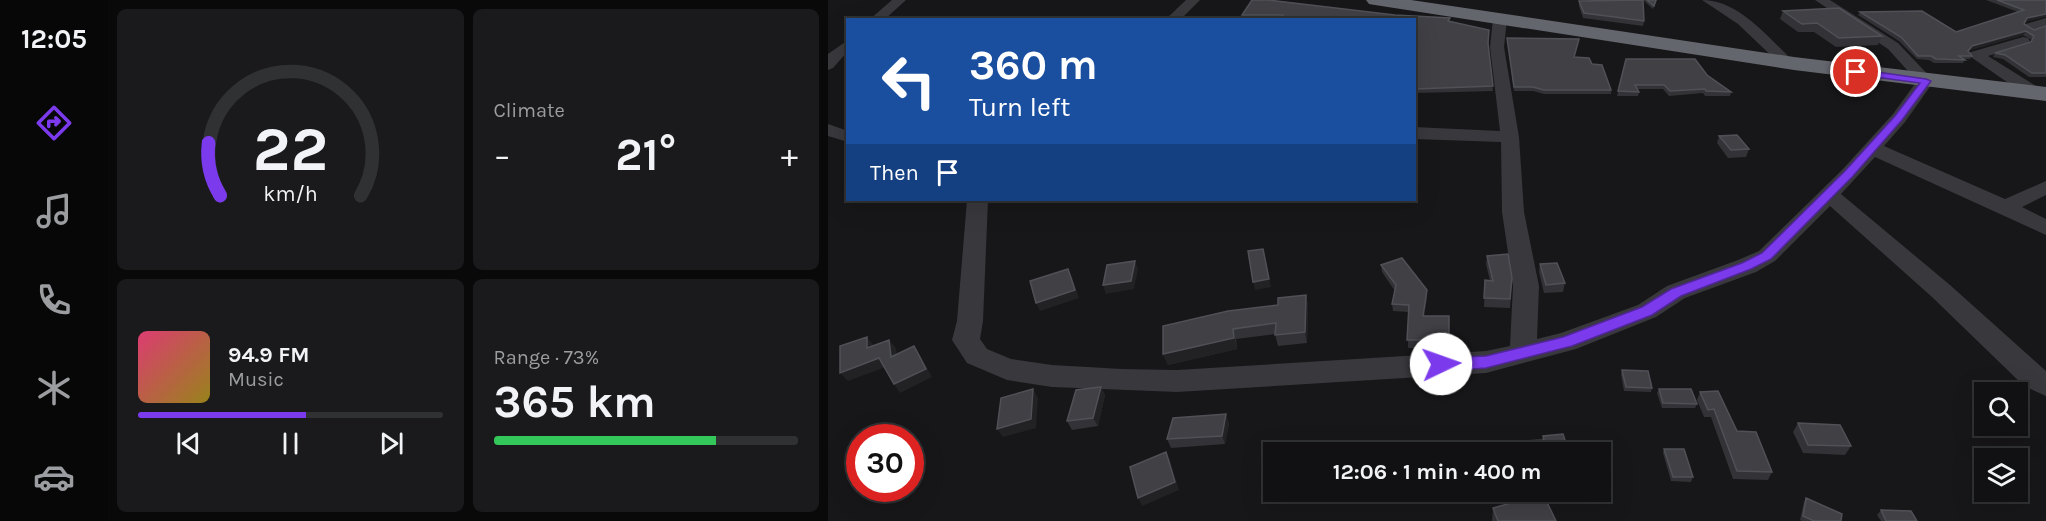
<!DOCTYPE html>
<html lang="en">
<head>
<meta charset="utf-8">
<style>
  :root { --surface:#111113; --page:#1a1a1c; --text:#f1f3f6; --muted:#9c9da0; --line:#303133; --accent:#7c3aed }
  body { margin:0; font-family:Karla,sans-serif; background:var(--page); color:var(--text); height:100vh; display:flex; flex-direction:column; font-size:22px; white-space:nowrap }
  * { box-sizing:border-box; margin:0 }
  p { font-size:20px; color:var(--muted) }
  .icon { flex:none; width:33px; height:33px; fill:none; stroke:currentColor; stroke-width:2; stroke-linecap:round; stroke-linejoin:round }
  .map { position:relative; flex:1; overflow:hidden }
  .sheet { display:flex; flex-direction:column; gap:9px; padding:9px; background:#09090a; width:720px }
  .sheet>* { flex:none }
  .top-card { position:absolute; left:18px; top:18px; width:570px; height:183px; border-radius:0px; box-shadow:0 6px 24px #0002,0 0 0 2px var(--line); background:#1a4fa0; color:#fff; overflow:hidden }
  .fabs { position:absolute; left:1146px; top:382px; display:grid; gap:12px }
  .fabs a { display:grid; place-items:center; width:54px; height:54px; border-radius:0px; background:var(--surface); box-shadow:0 6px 24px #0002,0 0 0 2px var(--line); font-size:30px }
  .speed { position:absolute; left:18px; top:424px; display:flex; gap:12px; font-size:30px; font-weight:700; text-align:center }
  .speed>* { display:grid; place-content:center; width:78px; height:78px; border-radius:50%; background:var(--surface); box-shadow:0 6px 24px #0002,0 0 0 2px var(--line); line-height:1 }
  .speed .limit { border:9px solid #d22; background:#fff; color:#111 }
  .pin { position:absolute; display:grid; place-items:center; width:51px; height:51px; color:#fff; margin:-26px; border:3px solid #fff; border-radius:50%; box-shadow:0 2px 6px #0007 }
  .me { position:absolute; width:66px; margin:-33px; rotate:87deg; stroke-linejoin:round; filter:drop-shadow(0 0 4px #0008) }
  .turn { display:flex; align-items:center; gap:21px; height:126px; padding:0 24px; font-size:27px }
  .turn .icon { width:78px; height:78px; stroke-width:2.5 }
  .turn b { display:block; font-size:42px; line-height:51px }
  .then { display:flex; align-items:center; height:57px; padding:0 24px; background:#0003; gap:12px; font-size:22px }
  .big { font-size:45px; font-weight:700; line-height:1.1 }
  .sheet .card { flex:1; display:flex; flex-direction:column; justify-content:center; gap:9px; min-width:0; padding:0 21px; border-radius:9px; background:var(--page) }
  .sheet .dial { align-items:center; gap:0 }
  .dial svg { height:156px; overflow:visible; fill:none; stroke:var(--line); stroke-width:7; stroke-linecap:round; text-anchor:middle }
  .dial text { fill:var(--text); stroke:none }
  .song { display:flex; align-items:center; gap:18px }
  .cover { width:72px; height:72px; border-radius:9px; background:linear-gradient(135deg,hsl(340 70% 55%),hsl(50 70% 35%)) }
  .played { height:6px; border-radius:3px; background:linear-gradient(90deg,var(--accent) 55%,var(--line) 55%) }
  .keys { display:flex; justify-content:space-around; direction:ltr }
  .heat { display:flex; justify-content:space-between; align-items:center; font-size:33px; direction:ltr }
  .charge { height:9px; border-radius:4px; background:linear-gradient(90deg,#34c759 73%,var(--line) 0) }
  .sheet .tiles { flex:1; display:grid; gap:9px; grid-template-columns:repeat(2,1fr) }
  .trip { position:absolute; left:435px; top:442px; width:348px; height:60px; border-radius:0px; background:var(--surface); box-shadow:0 6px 24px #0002,0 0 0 2px var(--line); font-weight:700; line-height:60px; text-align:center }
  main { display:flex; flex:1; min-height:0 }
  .tab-bar { display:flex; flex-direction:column; width:108px; justify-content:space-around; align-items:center; background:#070708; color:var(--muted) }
  .tab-bar .icon { width:42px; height:42px }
  .tab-bar .on { color:var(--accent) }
  .tab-bar b { font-size:27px; color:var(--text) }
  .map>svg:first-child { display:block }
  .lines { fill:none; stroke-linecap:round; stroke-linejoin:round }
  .minor { fill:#38383d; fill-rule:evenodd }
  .highway { fill:#64666e; fill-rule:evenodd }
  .wall { fill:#333337 }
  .shaded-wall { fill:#222225 }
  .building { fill:#404045; stroke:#505157; stroke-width:1.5 }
  .route { fill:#7c3aed; stroke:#51269a; stroke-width:1.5 }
</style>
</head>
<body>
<main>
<nav class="tab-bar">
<b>12:05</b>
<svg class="icon on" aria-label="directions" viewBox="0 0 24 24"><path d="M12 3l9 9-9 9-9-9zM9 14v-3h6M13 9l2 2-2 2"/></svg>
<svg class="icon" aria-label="music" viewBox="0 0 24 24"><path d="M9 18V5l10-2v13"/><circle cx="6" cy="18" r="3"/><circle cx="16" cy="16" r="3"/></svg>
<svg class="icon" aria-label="phone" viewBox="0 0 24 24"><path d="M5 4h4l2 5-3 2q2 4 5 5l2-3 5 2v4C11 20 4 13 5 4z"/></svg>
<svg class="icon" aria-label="climate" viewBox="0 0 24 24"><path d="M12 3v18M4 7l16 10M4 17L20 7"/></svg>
<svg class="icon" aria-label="car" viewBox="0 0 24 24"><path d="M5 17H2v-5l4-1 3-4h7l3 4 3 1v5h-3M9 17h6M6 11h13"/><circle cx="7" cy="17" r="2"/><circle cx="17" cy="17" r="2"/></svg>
</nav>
<section class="sheet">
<div class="tiles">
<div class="card dial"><svg viewBox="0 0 100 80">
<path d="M14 69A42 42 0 1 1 86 69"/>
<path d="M14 69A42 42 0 0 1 8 42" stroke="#7c3aed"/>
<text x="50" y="56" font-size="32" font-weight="700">22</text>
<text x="50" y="72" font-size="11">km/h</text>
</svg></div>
<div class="card"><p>Climate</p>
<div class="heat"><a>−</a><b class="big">21°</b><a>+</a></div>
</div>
<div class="card">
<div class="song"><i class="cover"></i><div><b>94.9 FM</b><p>Music</p></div></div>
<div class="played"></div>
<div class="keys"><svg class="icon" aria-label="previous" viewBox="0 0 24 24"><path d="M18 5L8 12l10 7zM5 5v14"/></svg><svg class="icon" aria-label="pause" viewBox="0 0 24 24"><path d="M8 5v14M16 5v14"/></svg><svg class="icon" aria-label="next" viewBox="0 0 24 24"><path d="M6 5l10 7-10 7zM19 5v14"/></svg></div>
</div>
<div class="card"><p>Range · 73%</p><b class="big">365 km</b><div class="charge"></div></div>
</div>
</section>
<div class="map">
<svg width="1218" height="521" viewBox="0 0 1218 521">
  <rect width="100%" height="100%" fill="#171719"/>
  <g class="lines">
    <path class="minor" d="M64,0H78L56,20H41Z
      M358,0H372L352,20H337Z
      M874,0C910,0 938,35 963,59L966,62L963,65H953L910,24Z
      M987,0H1002L1070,43L1106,81L1077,122L1056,146L1177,199L1218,181V195L1194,207L1218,219V235L1047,157L1013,194L1122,285L1218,371V396L1196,386L1104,297L1002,206L947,261L928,272L857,298L828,317L748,349L658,373L349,392L224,387L179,380L139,363L124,340L129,321L139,200H160L155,321L152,339L159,349L183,359L224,365L294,369L349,370L658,351L682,346L685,286L674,212L673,142L586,139V127L672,131L662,47L665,19L672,15L679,19L676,47L691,137L696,212L711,286L709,339L733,333L810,305L839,286L910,260L931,251L1014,170L1065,114L1089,81L1060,49Z
      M1218,18V27L1203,31L1196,27L1198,24Z
      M1195,37L1200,38L1202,41L1200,44L1160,56L1211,88L1213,92L1211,96H1199L1140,55L1143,52Z
      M20,40V51L5,68L0,70V54Z
      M0,124L20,131V142L0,136Z"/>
    <path class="highway" d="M538,0H583L966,57L1218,87V101L966,70L547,5L541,4Z"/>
  </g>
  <path class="wall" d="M443,0L622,22L660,44L665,91L588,93V91H586V20L415,19L414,15Z
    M815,0H829L825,9Z
    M1158,0H1218L1196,24L1206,30L1218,26V77H1201L1175,59L1165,57L1167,53L1202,43L1204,40L1195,35L1142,50L1140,52L1144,56L1142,59H1137L1135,63H1106L1101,60L1089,59L1071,41L1030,15L1032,12L1128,32L1190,12Z
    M751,1L816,21L815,26L755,18L751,6Z
    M955,11L1054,36L1050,45L1008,47L986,32H970L952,19Z
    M679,38L751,39L746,57L764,64L783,90V94H716L705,91H686Z
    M798,59L879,75L903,92L902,96H877L875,93L841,96L835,89H809L811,92L810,96H789Z
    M891,136L921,149L918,157L900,158L889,143Z
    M659,256L684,278L682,308L656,307L657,280L662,281L658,264Z
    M712,264L737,283L735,292L716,293L711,272Z
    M553,265L599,298L596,316H621V348H580L581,312L565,311L564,304L567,291L554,272Z
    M478,295L480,306L479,343L450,346L447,334L408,339L409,349L340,365L335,354L450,305Z
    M794,370L824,388L823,392L796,391L793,375Z
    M273,387L277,395L270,426L244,430L239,421Z
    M831,389L869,404L867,408H834L829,393Z
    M872,392L909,431L944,472L940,480L905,479L883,417H876L869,400Z
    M401,423L397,444L343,448L339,439Z
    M970,423L1023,446L1017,455L975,453L965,432Z
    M715,436L741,453H697L696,448L697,441L714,440Z
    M836,449L865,477L863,482L843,481L835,453Z
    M978,498L1013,521H974L972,520L976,502Z
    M665,508L728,521H664Z
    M1053,510L1089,521H1053L1049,515Z"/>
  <path class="shaded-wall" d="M1218,14V17L1197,22L1199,18Z
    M1198,31L1195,35L1142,50L1138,55L1144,46Z
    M435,249L443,287L427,290L425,282Z
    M307,261L310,269L306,289L278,294L275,285Z
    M240,269L244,277L251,298L212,311L208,303Z
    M599,290V298L595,324V316Z
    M478,295L480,306L479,343L477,332Z
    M405,329L409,349L340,365L335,354Z
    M39,337L46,346L39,348Z
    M61,340L68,348L70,365L63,357Z
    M86,346L92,355L104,377L72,393L66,384Z
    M51,358L58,367L20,381L12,373Z
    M273,387L277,395L270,426L265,418Z
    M205,389L210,398L208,428L175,437L169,429Z
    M398,414L401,423L397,444L394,436Z
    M338,452L342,460L351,490L314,506L310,498Z"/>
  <path class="building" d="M424,0H440L567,15L622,18L620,21L661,30L660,43L665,86L588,89V87L586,86V20H455V15H414Z
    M815,0L816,21L756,13L751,1Z
    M819,0H828L826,6Z
    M1169,0H1218V14L1199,18L1196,24L1206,30L1218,26V73H1204L1177,55L1167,53L1203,42L1206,36L1198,31L1144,46L1140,51L1144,56H1131L1137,60L1108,59L1103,56H1090L1073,37L1032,12L1094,11L1128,32L1196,10Z
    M1011,8L1054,36L1011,38L989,23L974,24L955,11Z
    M679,38L751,39L746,57L761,58L764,64L774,65L783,90H716L705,87H686Z
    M798,59H867L879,75L903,92L878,91L877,89L842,91L836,85H807L811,92L790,91Z
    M909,135L921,149L903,150L891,136Z
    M435,249L441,279L425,282L420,251Z
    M680,254L684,278L682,299L656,298L657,280L665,281L659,256Z
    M574,258L599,290L595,316H621V340H579L581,305L564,304L568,285L553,265Z
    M307,261L303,281L275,285L279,265Z
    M729,263L737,283L718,285L712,264Z
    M240,269L247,290L208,303L202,281Z
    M478,295L477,332L447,335L448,323L405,329L406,338L335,354V326L400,311L450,305V298Z
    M39,337V348L61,340L63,357L86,346L98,369L66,384L51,358L12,373V346Z
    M794,370L820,371L824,388L798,387Z
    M273,387L265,418L239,421L248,390Z
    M205,389L203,419L169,429L173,398Z
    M831,389H863L869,404L835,403Z
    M890,391L909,431L928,432L944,472L909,471L886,409L880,410L872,392Z
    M398,414L394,436L339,439L345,418Z
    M970,423L1012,425L1023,446L980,445Z
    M735,434L741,453H700L697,441L716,440L715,436Z
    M836,449H856L865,477H845Z
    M338,452L347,482L310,498L302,467Z
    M715,494L728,521H670L665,508Z
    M978,498L1014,514L1013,521H986L975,516Z
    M1053,510L1083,511L1089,521H1058Z"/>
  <path class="route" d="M1028,69L1098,79L1103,81L1074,120L1025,176L943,259L923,269L853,296L824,315L744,346L658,368L613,371L607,369L604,364L607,360L613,358L658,356L735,337L814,307L843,289L914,263L934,253L1017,171L1067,116L1092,83L1025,74V70Z"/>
</svg>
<div class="fabs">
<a><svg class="icon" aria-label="search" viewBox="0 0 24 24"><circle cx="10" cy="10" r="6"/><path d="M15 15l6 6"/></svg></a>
<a><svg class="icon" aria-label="layers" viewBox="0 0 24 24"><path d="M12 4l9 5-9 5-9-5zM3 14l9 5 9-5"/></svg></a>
</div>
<div class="speed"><div class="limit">30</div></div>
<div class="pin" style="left:1028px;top:72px;background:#d93025"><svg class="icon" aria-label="arrive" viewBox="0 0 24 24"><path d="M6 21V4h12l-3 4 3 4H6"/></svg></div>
<svg class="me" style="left:613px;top:364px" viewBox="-20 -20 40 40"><circle r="19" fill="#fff"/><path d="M0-13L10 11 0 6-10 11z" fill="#7c3aed"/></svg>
<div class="trip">12:06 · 1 min · 400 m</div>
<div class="top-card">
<div class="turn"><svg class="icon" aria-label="left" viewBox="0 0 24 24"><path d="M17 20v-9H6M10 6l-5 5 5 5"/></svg><div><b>360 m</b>Turn left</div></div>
<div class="then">Then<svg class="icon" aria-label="arrive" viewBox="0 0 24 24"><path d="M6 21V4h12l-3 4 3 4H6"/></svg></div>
</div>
</div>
</main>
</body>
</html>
